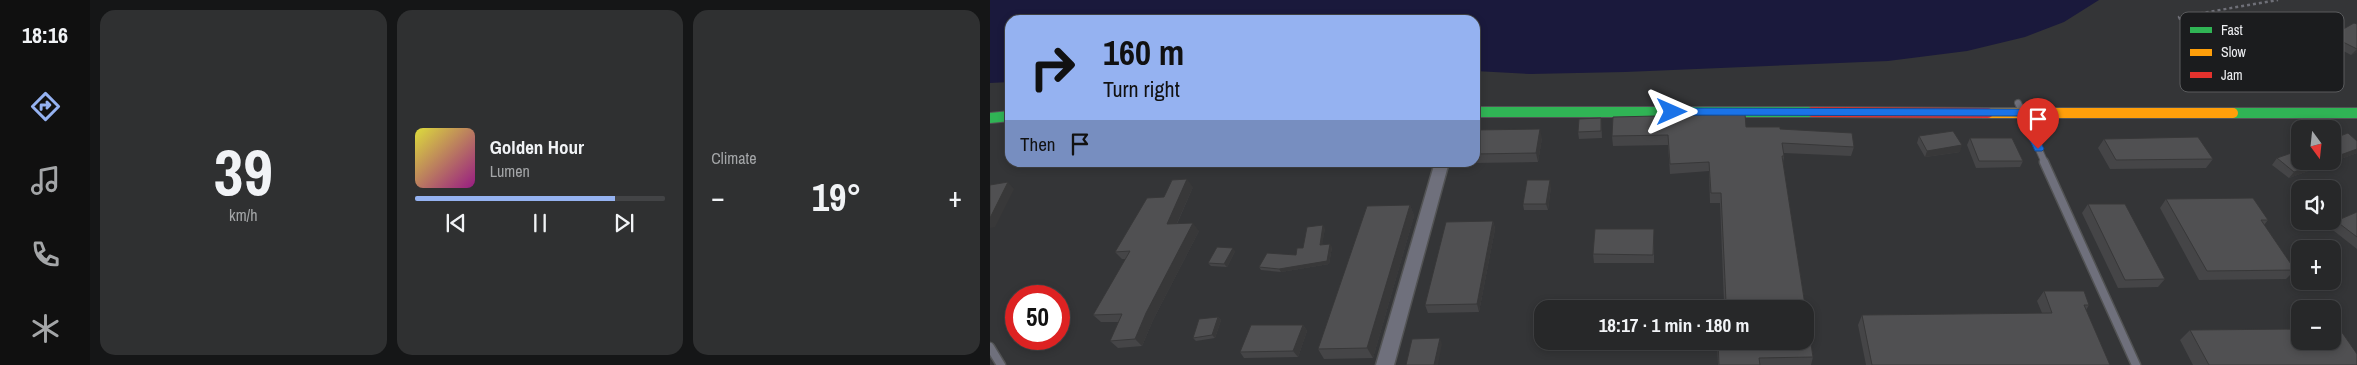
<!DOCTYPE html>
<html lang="en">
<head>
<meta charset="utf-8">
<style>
  :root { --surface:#272829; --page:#2f3031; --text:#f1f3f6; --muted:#a4a6a8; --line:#434446; --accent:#95b2f1 }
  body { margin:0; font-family:"Archivo Narrow",sans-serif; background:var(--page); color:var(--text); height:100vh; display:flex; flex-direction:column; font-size:19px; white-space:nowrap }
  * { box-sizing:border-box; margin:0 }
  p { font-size:16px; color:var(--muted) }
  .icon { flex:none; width:28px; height:28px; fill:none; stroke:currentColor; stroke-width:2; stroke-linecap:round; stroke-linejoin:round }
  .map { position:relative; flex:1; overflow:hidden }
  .details { display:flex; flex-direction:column; gap:10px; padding:10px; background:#151617; width:900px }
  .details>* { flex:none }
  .banner { position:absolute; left:15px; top:15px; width:475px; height:152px; border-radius:15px; box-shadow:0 2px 8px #0003,0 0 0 1px var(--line); background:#95b2f1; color:#111; overflow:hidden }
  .needle { width:32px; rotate:165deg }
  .tools { position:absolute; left:1301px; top:120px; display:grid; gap:10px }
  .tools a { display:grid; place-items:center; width:50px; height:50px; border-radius:10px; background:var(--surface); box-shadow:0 2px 8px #0003,0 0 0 1px var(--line); font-size:25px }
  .speed { position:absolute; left:15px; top:285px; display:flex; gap:10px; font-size:25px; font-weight:700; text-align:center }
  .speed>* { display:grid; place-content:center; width:65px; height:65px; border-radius:50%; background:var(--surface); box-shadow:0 2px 8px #0003,0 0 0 1px var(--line); line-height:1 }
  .speed .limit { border:8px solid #d22; background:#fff; color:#111 }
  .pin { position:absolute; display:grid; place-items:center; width:42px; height:42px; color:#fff; margin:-51px -21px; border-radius:50% 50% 50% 0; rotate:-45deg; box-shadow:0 0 5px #0007 }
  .pin .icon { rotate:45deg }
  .me { position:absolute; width:55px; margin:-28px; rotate:90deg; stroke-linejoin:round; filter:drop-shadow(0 0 4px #0008) }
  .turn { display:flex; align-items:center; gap:18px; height:105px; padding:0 15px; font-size:22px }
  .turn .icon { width:65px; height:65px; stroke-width:2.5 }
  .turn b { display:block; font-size:35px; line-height:42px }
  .then { display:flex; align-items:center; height:48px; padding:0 15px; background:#0003; gap:10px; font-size:19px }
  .big { font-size:38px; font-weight:800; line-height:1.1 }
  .details .card { flex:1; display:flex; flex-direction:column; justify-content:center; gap:8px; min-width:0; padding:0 18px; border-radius:15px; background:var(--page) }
  .details .dial { align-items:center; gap:0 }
  .dial b { font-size:65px; line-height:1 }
  .song { display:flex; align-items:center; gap:15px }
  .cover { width:60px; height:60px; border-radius:8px; background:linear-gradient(135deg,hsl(60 70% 55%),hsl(310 70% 35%)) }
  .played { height:5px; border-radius:2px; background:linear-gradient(90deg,var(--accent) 80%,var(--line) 80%) }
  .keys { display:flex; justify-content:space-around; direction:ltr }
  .heat { display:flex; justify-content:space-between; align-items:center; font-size:28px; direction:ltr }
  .details .tiles { flex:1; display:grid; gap:10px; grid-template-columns:repeat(3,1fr) }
  .trip { position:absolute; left:544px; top:300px; width:280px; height:50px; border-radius:15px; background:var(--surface); box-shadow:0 2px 8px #0003,0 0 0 1px var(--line); font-weight:800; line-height:50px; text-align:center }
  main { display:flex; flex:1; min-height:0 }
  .tabs { display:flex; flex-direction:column; width:90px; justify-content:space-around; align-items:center; background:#101010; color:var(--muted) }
  .tabs .icon { width:35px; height:35px }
  .tabs .current { color:var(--accent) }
  .tabs b { font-size:22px; color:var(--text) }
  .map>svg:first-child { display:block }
  .water { fill:#1a193c }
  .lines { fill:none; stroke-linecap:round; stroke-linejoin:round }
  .lane-far1-casing { stroke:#525354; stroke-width:8 }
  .lane-casing { stroke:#525354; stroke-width:11 }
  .street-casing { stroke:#525354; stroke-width:3 }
  .fast-casing { stroke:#525354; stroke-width:12 }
  .slow-casing { stroke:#525354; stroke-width:12 }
  .jam-casing { stroke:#525354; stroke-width:12 }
  .path { stroke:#6e6f77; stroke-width:2.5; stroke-dasharray:3 3; stroke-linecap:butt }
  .lane-far1 { stroke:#6f707c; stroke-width:6 }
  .lane { stroke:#6f707c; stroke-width:8 }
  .street { fill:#6f707c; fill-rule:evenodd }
  .fast { stroke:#30b455; stroke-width:10 }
  .slow { stroke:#ff9f0a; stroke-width:10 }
  .jam { stroke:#e5322d; stroke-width:10 }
  .wall { fill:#454547 }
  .shaded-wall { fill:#383839 }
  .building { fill:#505052; stroke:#383839 }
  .route { fill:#1a73e8; stroke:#114b97 }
  .key { fill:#1b1c1e; stroke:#5a5b5d; stroke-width:1 }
  .key-label { font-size:14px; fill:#edeef1 }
</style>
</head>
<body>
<main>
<nav class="tabs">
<b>18:16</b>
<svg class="icon current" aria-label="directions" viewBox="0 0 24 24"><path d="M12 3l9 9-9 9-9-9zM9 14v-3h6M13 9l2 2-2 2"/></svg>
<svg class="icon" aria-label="music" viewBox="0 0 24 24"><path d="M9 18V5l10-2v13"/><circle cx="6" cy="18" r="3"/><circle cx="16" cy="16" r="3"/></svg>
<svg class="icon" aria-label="phone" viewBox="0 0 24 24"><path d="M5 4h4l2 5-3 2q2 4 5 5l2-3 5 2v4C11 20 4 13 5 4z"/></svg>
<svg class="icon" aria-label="climate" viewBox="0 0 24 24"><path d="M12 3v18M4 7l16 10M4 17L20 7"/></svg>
</nav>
<section class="details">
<div class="tiles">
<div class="card dial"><b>39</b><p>km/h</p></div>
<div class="card">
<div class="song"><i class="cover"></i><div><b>Golden Hour</b><p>Lumen</p></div></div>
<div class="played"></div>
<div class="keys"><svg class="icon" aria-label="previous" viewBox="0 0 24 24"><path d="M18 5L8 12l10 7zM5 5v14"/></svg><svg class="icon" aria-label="pause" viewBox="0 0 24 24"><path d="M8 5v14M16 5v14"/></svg><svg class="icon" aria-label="next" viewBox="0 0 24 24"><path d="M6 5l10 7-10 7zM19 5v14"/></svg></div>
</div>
<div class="card"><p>Climate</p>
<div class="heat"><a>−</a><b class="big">19°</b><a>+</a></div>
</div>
</div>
</section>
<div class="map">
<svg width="1367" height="365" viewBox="0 0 1367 365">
  <rect width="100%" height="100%" fill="#343537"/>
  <path class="water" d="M0,0H1109L1074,22L1035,37L977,51L898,61L635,72L540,74L485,71V20H20V82L0,83Z"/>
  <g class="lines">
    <defs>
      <path id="lane-far1" d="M1028,103L1055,163"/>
      <path id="lane" d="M1054,162L1146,365
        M0,347L11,365"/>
      <path id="street" d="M445,162H459L404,365H386Z"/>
      <path id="fast" d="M485,112H822
        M1243,113H1367
        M0,118L20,116"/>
      <path id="slow" d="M998,113H1243"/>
      <path id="jam" d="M822,112L998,113"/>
    </defs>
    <use href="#lane-far1" class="lane-far1-casing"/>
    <use href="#lane" class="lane-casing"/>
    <use href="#street" class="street-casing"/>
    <use href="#fast" class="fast-casing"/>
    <use href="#slow" class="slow-casing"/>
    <use href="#jam" class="jam-casing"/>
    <path class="path" d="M1224,90L1189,17L1288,0"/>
    <use href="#lane-far1" class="lane-far1"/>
    <use href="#lane" class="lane"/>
    <use href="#street" class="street"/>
    <use href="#fast" class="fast"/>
    <use href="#slow" class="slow"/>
    <use href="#jam" class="jam"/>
  </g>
  <path class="wall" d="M1367,24V52L1361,55L1336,42L1341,36Z
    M1276,36L1324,41L1298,56L1272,42Z
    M1273,43L1268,50L1246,66L1217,51L1222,45Z
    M611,118L612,138L589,139L588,132Z
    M756,127L790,129L864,147L861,156L794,153V156L793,164L823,357L821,365H728L727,341H815V309H725L726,302H734L730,203H720L719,171L680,174L678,145L623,146L622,136Z
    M485,133L552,138L548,162L482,163L485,162Z
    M929,136L970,152L935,157L927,143Z
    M980,138L1033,161L1030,167L986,168L977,145Z
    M1114,139L1223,159L1216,168L1120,169L1108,148Z
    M1367,141V153L1299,178L1282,165L1287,158Z
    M203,187L187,224L209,231L163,320L152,346L128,348L120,341L129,322H111L103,315L136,259H132L125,252Z
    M561,187L558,210H534L533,204Z
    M1176,199L1278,220L1274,225L1305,270L1296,279L1209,280L1170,208Z
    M1098,204L1175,279L1168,287L1128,288L1092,213Z
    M420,205L424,216L383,358L334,359L328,349Z
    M1367,212V249L1339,227L1346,221Z
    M503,221L505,229L489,312L438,313L435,305Z
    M335,228L332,244L342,247L339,264L291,272L271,270L269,267L306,255L313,248Z
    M664,238V263H604L603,254Z
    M245,251L237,267L221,266L218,263Z
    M1054,291L1099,305L1096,310L1120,365H876L868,325L872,315L1052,313L1047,301Z
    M228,317L231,320L225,338L206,341L203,338Z
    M313,325L317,331L308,357L254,358L250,352Z
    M1200,330L1367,365H1203L1190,340Z"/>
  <path class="shaded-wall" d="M1329,35L1324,41L1298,56L1303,50Z
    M1273,43L1268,50L1246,66L1250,60Z
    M1367,49V52L1361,55Z
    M550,129L552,138L548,162L546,153Z
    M972,145L970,152L935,157L937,151Z
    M1367,149V153L1299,178L1304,172L1333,161H1342V158Z
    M197,179L203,187L183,232L177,224Z
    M560,180L561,187L558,210L556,204Z
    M18,182L24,189L5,227L0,228V218Z
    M420,205L424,216L383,358L377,348Z
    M503,221L505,229L489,312L487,304Z
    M203,223L209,231L163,320L152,346L145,339L156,313Z
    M333,225L335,228L332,248L330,245Z
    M340,244L342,247L339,264L291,272L289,269Z
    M243,248L245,251L237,267L234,264Z
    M228,317L231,320L225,338L222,335Z
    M313,325L317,331L308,357L303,351Z
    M450,338L452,344L448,365H444Z"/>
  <path class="building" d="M1364,23L1367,24V49L1341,36Z
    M755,114L756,127H790V129L862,133L864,147L792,143L794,156H792L823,357L769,358L770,365H729L728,341H815V309H726V302H736L731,193H721L719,162L680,164L678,135L622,136L623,117Z
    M611,118V131L588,132L589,119Z
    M550,129L546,153L485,154L486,130Z
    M963,131L972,145L937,151L929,136Z
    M1358,133L1367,141V149L1342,158V139Z
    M1208,137L1223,159L1126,160L1114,139Z
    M980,138H1022L1033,161H989Z
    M1310,150V161H1333L1304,172L1287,158Z
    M197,179L177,224L203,223L156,313L145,339L120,341L132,314L103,315L140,251L125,252L157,198L174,197L182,180Z
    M537,180H560L556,204H533Z
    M18,182L0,218V185Z
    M1263,198L1278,220H1271L1305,270L1217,271L1176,199Z
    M1098,204H1135L1175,279L1135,280Z
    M420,205L377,348L328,349L377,206Z
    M1367,212V237L1346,221Z
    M503,221L487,304L435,305L456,222Z
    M333,225L330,245L340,244L337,261L289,269L269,267L277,253L306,255L307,248H313L317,227Z
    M605,229H664L663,255L603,254Z
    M227,247L243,248L234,264L218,263Z
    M1312,248H1327V249H1312Z
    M1054,291H1094L1099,305H1094L1120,365H882L872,315L1062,313Z
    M228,317L222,335L203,338L209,319Z
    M261,325H313L303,351L250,352Z
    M1342,328H1349L1367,354V365H1219L1200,330L1310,329V341H1342Z
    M450,338L444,365H416L422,339Z"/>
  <path class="route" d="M682,108L1032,109L1037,112L1054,149L1052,151H1045L1028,116L682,115L676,112Z"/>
  <rect x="1190" y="12" width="164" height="80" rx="8" class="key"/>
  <rect x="1200" y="27" width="22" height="6" fill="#30b455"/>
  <rect x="1200" y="49" width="22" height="7" fill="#ff9f0a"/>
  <rect x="1200" y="72" width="22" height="6" fill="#e5322d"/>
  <g class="key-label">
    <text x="1231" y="35">Fast</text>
    <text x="1231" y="57">Slow</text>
    <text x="1231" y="80">Jam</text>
  </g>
</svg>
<div class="tools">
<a><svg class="needle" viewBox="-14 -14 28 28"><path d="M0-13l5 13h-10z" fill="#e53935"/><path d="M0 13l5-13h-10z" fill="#a4a6a8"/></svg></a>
<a><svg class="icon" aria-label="sound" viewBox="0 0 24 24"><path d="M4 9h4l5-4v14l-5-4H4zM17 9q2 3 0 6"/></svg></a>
<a>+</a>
<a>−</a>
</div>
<div class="speed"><div class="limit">50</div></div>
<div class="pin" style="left:1048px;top:149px;background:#d93025"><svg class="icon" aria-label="arrive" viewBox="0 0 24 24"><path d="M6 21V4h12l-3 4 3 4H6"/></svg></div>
<svg class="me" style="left:682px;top:112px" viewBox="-20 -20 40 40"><path d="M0-17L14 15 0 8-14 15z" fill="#1a73e8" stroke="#fff" stroke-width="4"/></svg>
<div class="trip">18:17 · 1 min · 180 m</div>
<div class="banner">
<div class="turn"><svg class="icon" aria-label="right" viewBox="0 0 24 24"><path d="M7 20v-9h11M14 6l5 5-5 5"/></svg><div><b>160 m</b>Turn right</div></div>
<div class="then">Then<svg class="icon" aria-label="arrive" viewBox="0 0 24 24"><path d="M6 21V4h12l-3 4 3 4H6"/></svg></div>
</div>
</div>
</main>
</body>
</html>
